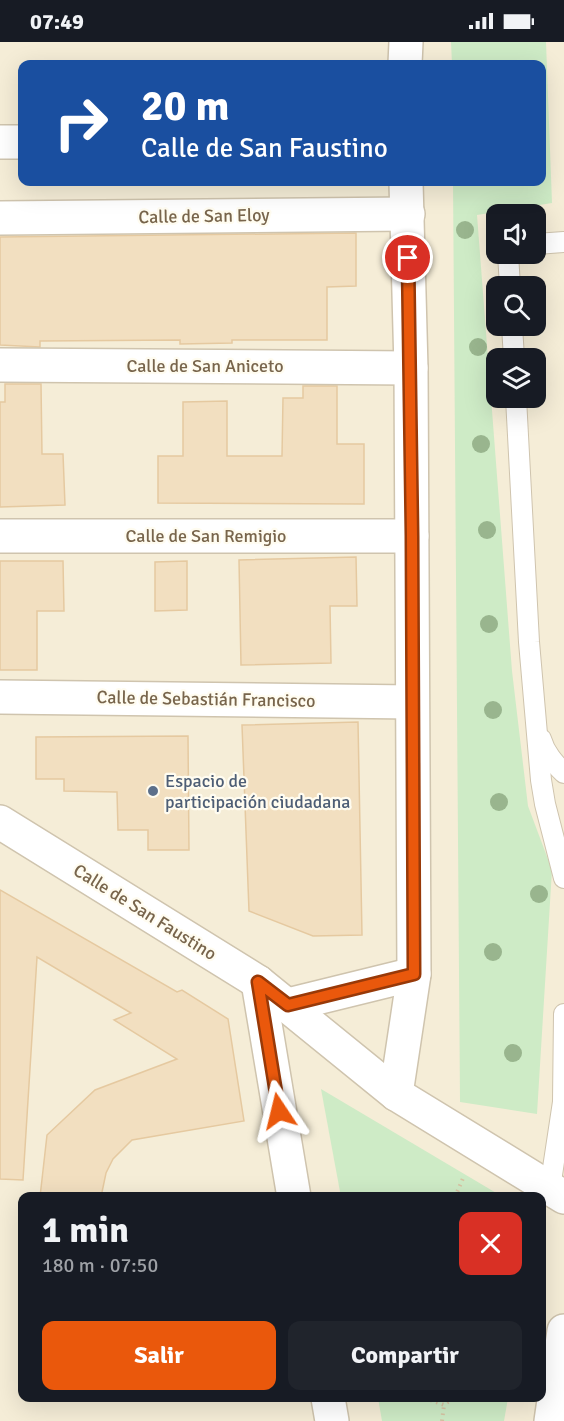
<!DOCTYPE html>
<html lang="es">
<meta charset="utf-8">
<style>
:root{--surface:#171b24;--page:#20242c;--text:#f1f3f6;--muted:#9ea1a6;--accent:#ea580c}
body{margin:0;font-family:Signika,sans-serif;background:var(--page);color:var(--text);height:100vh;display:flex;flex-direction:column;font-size:22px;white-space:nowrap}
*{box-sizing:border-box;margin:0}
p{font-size:20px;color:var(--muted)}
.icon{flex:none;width:33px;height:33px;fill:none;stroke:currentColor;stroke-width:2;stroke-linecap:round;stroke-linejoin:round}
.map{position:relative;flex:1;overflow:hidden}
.details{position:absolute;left:18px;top:1150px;width:528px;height:210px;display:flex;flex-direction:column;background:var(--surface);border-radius:12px;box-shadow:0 6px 24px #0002}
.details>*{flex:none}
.top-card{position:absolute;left:18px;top:18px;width:528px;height:126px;border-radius:12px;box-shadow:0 6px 24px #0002;background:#1a4fa0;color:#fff;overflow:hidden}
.buttons{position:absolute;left:486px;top:162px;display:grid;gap:12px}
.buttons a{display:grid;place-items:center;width:60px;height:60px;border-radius:12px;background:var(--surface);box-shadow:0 6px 24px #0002;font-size:30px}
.pin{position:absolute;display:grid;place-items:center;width:51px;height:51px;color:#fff;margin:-26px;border:3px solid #fff;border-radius:50%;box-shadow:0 2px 6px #0007}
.me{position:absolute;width:66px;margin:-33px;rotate:350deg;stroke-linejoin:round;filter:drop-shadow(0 0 4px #0008)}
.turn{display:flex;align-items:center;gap:21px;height:126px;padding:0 24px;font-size:27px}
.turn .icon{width:78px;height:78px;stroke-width:2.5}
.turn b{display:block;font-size:42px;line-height:51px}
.round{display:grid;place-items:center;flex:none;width:63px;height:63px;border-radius:12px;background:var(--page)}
.head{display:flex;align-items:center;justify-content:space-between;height:102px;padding:0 24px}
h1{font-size:36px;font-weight:700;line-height:45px}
.action{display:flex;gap:12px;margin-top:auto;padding:12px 24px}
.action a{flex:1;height:69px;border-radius:12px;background:var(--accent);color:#fff;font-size:24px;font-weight:700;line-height:69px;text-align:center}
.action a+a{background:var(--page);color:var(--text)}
.status{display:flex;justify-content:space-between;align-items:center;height:42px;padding:0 30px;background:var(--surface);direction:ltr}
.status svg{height:16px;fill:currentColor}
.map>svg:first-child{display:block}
.residential{fill:#f5edd7;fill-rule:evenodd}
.green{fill:#ceebc6}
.building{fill:#f2dfc0;stroke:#e5c9a0;stroke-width:1.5}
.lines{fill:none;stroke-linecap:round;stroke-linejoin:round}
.service-casing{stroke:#cfc4ae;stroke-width:22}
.minor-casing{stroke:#cfc4ae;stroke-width:36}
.path{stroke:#d8c3a3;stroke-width:4;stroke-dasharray:1.5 4.5;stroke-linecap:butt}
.service{stroke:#fff;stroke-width:20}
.minor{stroke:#fff;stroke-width:33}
.tree{fill:#99b58e}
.route-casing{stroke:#983908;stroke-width:15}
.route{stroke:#ea580c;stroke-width:10}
.service-dot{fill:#5c6f8a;stroke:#fffcf0;stroke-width:2}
.labels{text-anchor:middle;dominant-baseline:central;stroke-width:4.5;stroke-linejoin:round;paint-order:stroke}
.street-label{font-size:18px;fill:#78654c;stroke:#fffcf0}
.service-label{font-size:18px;fill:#4e5e75;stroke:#fffcf0;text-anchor:start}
</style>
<div class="status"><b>07:49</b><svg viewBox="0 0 49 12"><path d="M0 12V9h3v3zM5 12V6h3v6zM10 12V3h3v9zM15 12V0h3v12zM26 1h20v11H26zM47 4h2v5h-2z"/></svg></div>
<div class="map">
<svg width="564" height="1379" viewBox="0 0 564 1379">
<rect width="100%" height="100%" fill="#fdf9e9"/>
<path class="residential" d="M0 0H564V1379H0ZM22 22H542V140H22ZM496 172H536V212H496ZM496 244H536V284H496ZM496 316H536V356H496ZM22 1155H542V1356H22Z"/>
<g class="green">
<polygon points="451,0 546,0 552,161 477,173 512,629 528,764 552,828 537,1072 460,1060 453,140 542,140 542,22 452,22"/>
<polygon points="321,1047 503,1155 341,1155"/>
<polygon points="378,1356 508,1356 504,1379 382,1379"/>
</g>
<g class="building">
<polygon points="356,191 356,244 327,245 327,298 232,298 232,301 180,302 180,298 40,299 40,305 0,303 0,195"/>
<polygon points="5,342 41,342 42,412 63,412 65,463 0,465 0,360 5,360"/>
<polygon points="303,344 337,344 337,402 364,402 364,462 158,461 158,414 183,414 183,360 227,359 227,414 282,414 283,356 303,356"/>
<polygon points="356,515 357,564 330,564 331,621 241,623 239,518"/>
<polygon points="0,519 63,519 64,569 37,569 37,628 0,628"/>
<polygon points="187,519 187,568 155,569 155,520"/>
<polygon points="358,680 362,893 313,894 249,869 242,683"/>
<polygon points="188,694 189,808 148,808 148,788 118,788 117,750 64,749 64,737 36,737 36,695"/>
<polygon points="0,848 177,950 182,948 228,977 244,1079 132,1098 113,1117 106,1131 101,1155 40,1155 47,1093 95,1048 177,1017 114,978 131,971 37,915 23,1138 0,1137"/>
</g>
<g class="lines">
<defs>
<g id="service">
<polyline points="536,202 564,200"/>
<polyline points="508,212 510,244"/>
<polyline points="512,284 514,316"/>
<polyline points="516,356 529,600 541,738 545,762 564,836"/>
<path d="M541 697C545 711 554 721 564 731"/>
<polyline points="550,1146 563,1060 564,972"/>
</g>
<g id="minor">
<polyline points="405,22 406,0"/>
<polyline points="0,100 22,100"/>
<polyline points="0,176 408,172"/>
<polyline points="0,323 411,326"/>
<polyline points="0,494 412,494"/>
<polyline points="0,655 412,660"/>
<polyline points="0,780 258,940 396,1052 564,1155"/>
<polyline points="258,940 294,1155"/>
<polyline points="288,963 414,932"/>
<polyline points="396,1052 414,932 411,326 406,140"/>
<polyline points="328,1356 332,1379"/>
<polyline points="551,1379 564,1289"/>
</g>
</defs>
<use href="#service" class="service-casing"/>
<use href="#minor" class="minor-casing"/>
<g class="path">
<polyline points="455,1155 464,1134"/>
<polyline points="425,1356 444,1363 453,1356"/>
<polyline points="442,1379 444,1363"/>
</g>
<use href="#service" class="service"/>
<use href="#minor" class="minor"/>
</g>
<g class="tree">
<circle cx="465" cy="188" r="9"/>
<circle cx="478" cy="305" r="9"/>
<circle cx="481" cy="402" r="9"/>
<circle cx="487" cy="488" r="9"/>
<circle cx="489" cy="582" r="9"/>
<circle cx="493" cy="668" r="9"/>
<circle cx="499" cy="760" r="9"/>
<circle cx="539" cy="852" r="9"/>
<circle cx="493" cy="910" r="9"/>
<circle cx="513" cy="1011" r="9"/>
</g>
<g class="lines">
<defs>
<polyline id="route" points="279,1069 258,940 288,963 414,932 412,494 408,216"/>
</defs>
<use href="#route" class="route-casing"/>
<use href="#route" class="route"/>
</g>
<circle class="service-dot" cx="153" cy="749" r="6"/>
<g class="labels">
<g class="street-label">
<text transform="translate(204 174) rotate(-1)">Calle de San Eloy</text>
<text x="205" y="324">Calle de San Aniceto</text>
<text x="206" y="494">Calle de San Remigio</text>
<text transform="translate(206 657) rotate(1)">Calle de Sebastián Francisco</text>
<text transform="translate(145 870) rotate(32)">Calle de San Faustino</text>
</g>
<g class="service-label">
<text x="165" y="739">Espacio de<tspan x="165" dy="21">participación ciudadana</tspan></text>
</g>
</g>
</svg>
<div class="buttons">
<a><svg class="icon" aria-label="sound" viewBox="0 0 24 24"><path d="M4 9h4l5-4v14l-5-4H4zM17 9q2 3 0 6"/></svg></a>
<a><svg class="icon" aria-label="search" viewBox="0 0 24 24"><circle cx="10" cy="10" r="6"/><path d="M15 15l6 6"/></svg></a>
<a><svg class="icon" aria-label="layers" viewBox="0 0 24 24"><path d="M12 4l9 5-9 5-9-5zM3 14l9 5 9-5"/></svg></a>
</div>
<div class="pin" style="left:408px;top:216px;background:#d93025"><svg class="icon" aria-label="arrive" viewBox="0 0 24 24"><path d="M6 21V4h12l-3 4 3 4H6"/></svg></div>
<svg class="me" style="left:279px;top:1069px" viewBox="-20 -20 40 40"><path d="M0-17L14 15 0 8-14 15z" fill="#ea580c" stroke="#fff" stroke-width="4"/></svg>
<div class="top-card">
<div class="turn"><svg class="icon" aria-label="right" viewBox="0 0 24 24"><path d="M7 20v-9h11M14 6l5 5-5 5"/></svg><div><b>20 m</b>Calle de San Faustino</div></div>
</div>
<section class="details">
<div class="head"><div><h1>1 min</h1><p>180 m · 07:50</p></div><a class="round" style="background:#d93025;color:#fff"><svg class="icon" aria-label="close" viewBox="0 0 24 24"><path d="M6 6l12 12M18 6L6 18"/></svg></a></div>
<div class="action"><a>Salir</a><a>Compartir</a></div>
</section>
</div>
